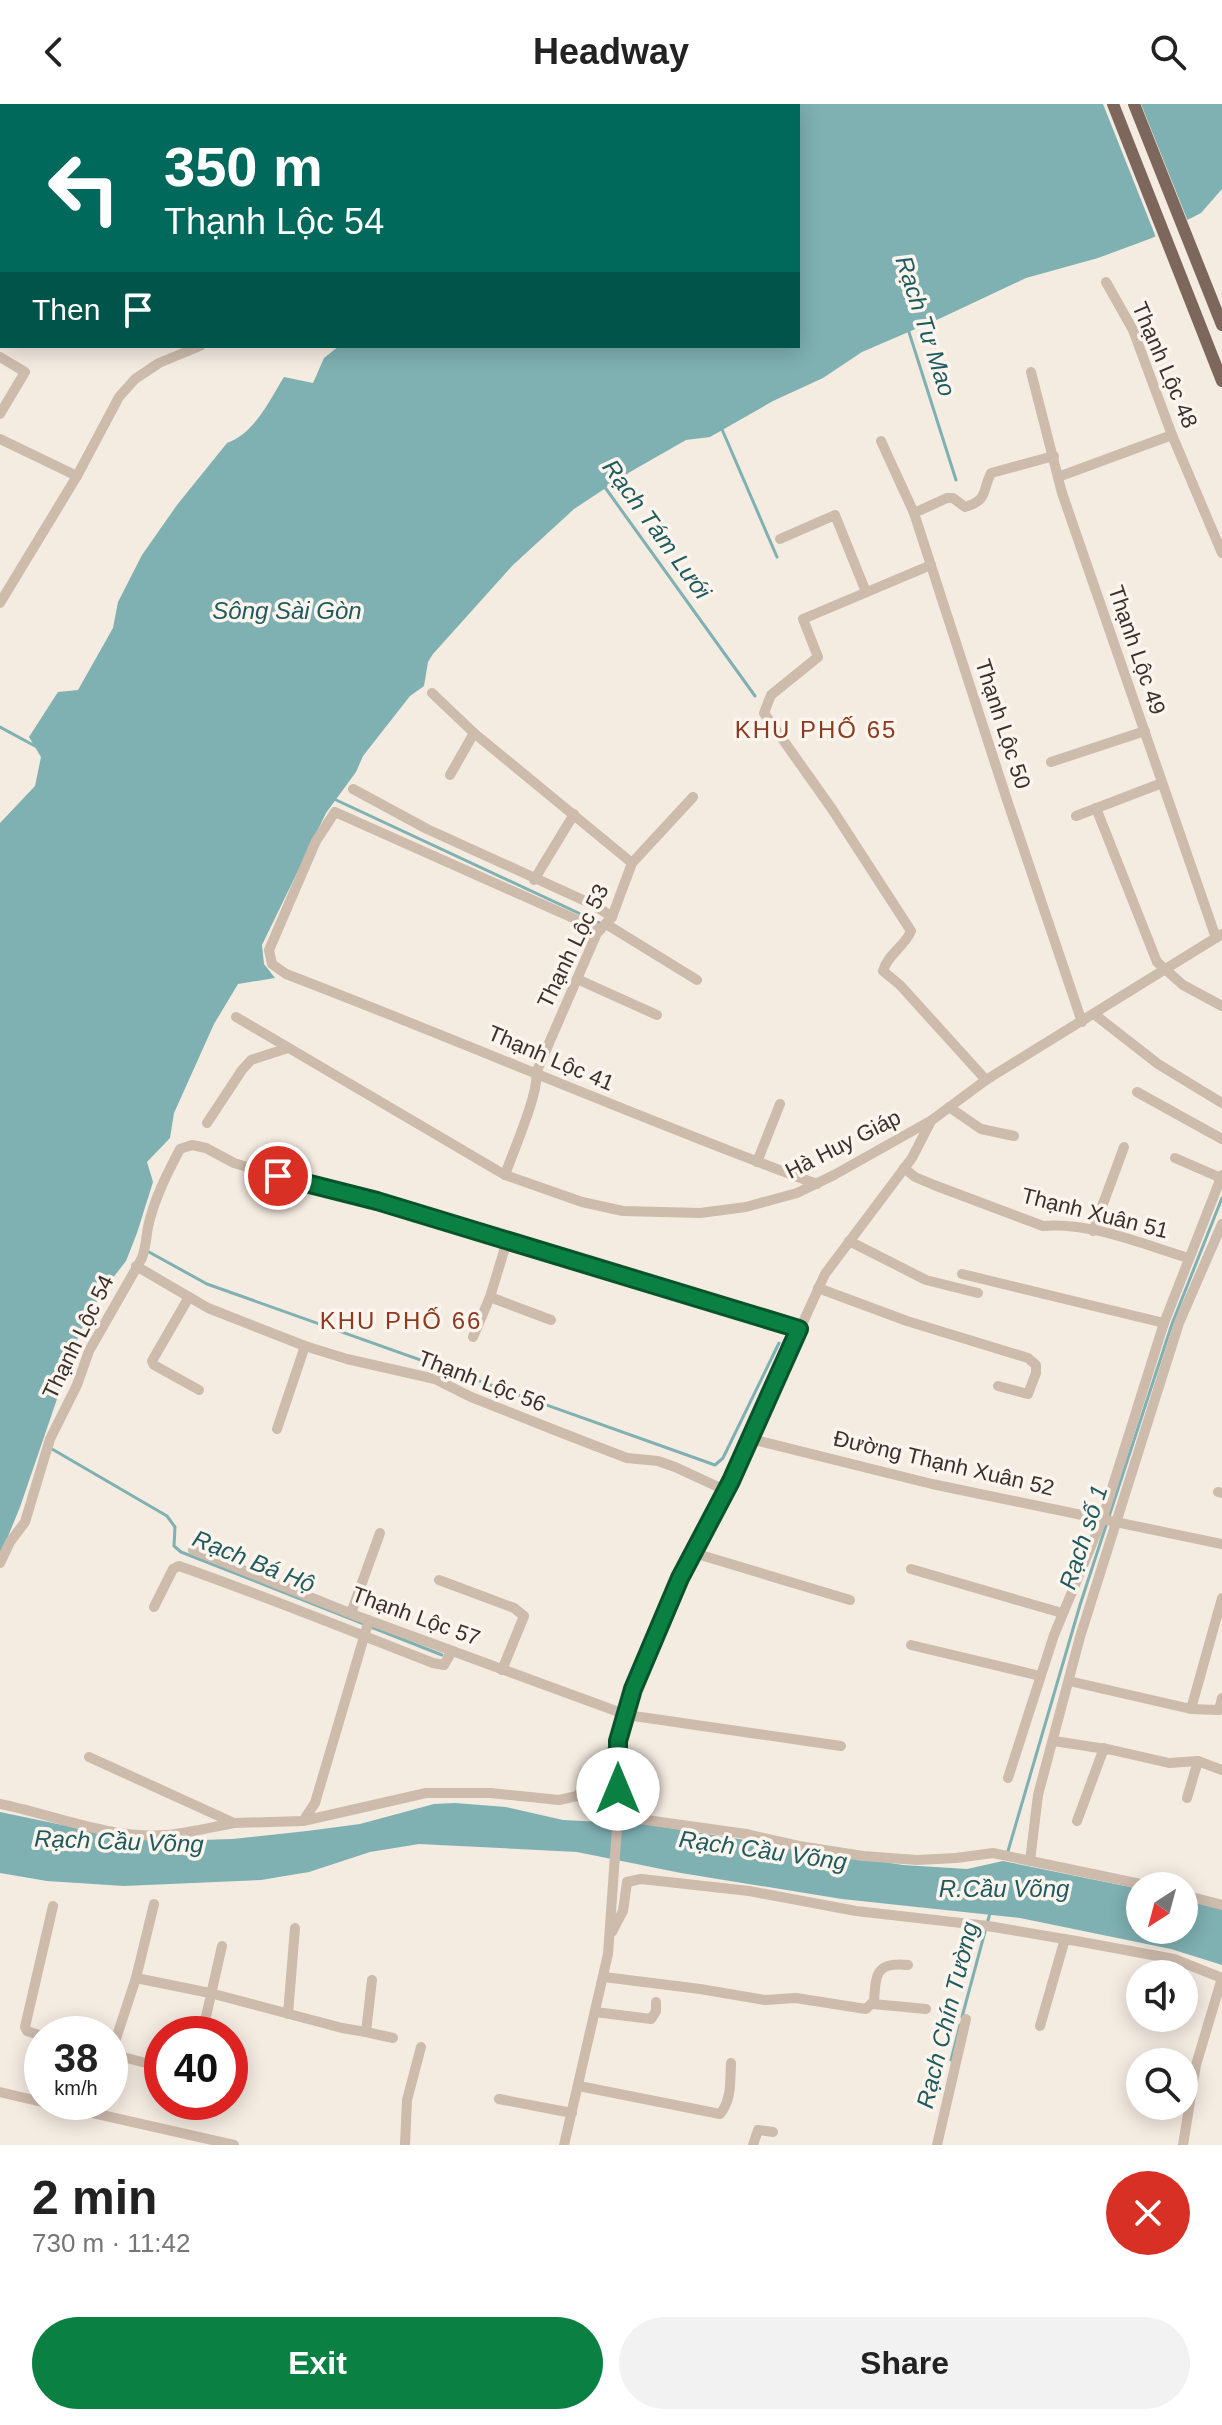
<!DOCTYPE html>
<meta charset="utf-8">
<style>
:root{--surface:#fff;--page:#f2f2f2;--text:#222;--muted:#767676;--accent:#0b8043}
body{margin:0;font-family:Arial,sans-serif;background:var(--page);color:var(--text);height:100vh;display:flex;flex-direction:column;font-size:30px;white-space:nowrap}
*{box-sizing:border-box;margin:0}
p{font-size:26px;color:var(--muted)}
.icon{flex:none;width:44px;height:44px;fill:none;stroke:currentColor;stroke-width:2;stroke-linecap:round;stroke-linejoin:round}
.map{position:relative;height:2041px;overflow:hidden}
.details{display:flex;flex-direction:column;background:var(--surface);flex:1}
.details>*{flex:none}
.hud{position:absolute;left:0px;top:0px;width:800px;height:244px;box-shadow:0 4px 20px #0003;background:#00695c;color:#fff;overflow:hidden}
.needle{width:52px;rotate:216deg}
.tools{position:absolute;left:1126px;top:1768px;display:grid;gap:16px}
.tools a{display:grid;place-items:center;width:72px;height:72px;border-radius:50%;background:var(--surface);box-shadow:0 4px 20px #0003;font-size:40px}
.speed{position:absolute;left:24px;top:1912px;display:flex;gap:16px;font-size:40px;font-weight:700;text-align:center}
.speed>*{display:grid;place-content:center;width:104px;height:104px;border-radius:50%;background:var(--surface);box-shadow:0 4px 20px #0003;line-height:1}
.speed small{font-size:20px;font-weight:400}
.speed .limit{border:12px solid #d22;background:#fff;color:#111}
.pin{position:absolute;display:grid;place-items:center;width:68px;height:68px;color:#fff;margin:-34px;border:4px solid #fff;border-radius:50%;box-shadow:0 2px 8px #0007}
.me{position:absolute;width:88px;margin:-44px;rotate:0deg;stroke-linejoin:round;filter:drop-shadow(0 0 6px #0008)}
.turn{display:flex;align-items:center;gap:28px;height:168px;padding:0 32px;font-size:36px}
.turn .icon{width:104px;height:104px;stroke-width:2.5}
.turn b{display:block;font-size:56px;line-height:68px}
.then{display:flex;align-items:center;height:76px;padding:0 32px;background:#0003;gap:16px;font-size:30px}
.round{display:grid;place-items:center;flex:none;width:84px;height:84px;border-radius:42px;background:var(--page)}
.summary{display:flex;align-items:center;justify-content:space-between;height:136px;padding:0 32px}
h1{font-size:48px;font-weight:700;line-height:60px}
.action{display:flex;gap:16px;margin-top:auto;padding:16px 32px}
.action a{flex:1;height:92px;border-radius:48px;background:var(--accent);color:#fff;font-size:32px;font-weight:700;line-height:92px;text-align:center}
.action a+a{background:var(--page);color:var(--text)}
header{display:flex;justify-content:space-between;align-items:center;height:104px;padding:0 32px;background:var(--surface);font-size:36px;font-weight:700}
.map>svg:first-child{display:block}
.water{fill:#7fb0b2}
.pier{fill:#f4ebe1}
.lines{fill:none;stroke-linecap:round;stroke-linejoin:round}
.stream{stroke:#7fb0b2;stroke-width:3}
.minor{stroke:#cdbbac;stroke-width:10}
.major{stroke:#7d675c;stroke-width:12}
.route-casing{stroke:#07532c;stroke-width:20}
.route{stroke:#0b8043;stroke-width:14}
.labels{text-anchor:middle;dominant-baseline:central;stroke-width:7;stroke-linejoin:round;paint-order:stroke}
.street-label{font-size:22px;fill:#3b302b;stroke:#fbf5ee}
.water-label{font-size:24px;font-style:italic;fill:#1f5a5e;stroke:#fbf5ee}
.neighbourhood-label{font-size:24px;letter-spacing:2px;fill:#8c3b22;stroke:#fbf5ee}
</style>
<header><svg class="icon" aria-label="back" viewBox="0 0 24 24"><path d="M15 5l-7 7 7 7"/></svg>Headway<svg class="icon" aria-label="search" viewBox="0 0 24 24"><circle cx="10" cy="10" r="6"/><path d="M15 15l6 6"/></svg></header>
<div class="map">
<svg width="1222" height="2041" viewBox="0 0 1222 2041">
<rect width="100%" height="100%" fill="#f4ebe1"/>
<g class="water">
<path d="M711 0H1222V85L1201 109 1152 134 1098 154 1026 174 941 214 862 248 823 274 773 297 710 333 686 336 630 368 574 405 513 461 433 550 428 558 424 582 410 592 363 652 356 668 326 709 262 841 264 860 275 874 238 880 214 920 174 1009 170 1034 147 1058 153 1078 137 1129 126 1157 102 1188 80 1228 20 1403 0 1452V719L35 682 41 653 29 633 58 588 78 586 113 524 118 498 142 451 177 401 227 339C254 330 269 297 284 273L313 279 324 254 339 242H798V2H706Z"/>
<polygon points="455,1699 506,1703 563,1716 644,1720 903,1761 967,1765 1003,1757 1140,1785 1140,1826 1184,1826 1184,1796 1222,1805 1222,1861 1171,1845 1020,1814 842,1795 681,1769 577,1748 419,1740 370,1748 309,1768 261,1776 124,1782 47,1777 0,1769 0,1708 101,1729 169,1737 233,1735 307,1727 360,1720 434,1700"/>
</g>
<polygon class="pier" points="1103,0 1141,0 1189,120 1157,136"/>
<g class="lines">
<g class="stream">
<polyline points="908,225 956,376"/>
<polyline points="721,323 777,453"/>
<polyline points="604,382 755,592"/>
<polyline points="0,623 35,642"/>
<polyline points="334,695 602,820"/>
<polyline points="149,1148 207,1180 715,1361 723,1354 779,1239"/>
<polyline points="52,1345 167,1412 175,1423 174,1442 181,1448 364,1520"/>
<polyline points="371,1523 442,1551"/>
<polyline points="1008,1747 1080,1501 1172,1220 1222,1094"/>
<polyline points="962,1913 990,1809"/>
<polyline points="951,1956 960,1921"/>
</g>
<g class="minor">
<polyline points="441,0 442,2"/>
<polyline points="527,2 530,0"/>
<polyline points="1106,178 1133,226 1172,331 1222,449"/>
<polyline points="0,192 2,193"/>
<polyline points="0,253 25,268 0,310"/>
<polyline points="1031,268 1062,389 1216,834"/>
<polyline points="0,335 77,372"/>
<polyline points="881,337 914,409 1006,693 1082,918"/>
<polyline points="1058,373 1172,331"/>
<path d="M914 409 947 394H953L965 403C989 396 982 386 991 369L1054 352"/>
<polyline points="780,435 835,411 866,488"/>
<path d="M931 461 803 515 818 553 771 591 764 609 832 705 911 827C905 842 887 851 883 867L900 881 986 976"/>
<polyline points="0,499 77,372 119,293 135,275 159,259 200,242"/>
<polyline points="432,589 474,629 450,671"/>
<polyline points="474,629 632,759"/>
<polyline points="1051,658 1145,627"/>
<polyline points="353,685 427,725 594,801 612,813"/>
<polyline points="1096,704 1157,858 1183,881 1222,902"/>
<polyline points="1076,712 1162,679"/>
<polyline points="534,776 574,710"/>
<polyline points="606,820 697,876"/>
<path d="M600 826 335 708 316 737 269 846 272 860 286 870C464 938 638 1014 817 1080"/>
<polyline points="577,875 657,911"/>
<polyline points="1094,910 1158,960 1222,999"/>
<polyline points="236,913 505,1071 582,1098 623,1107 700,1109 746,1103 797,1089 834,1071 932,1016 986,976 1222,830"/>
<polyline points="1137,988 1222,1035"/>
<polyline points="949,1003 981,1025 1014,1032"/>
<polyline points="207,1019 242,966 251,956 288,944"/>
<polyline points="1175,1054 1221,1074"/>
<polyline points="757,1058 780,1000"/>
<path d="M904 1064 915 1073 934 1081 1043 1122C1091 1118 1142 1140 1188 1154"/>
<path d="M505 1071C512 1050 540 987 536 969L597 829 612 813 632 759 693 693"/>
<polyline points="1093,1127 1124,1043"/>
<polyline points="849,1137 926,1176 978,1189"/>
<polyline points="136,1162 208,1204 305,1242 347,1255 435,1275 471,1293 562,1329 627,1354 658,1357 675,1363 727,1387"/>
<polyline points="962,1170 1164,1219"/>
<polyline points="818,1184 907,1217 1028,1254 1036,1261 1036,1269 1028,1290 998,1282"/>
<polyline points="189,1193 152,1257 154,1261 199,1286"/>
<polyline points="490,1193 551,1216"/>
<polyline points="473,1233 490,1193 507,1137"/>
<polyline points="277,1325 305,1242"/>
<polyline points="751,1335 932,1380 1222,1440"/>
<polyline points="1218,1388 1222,1389"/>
<polyline points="193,1446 357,1512 627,1611 841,1642"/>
<polyline points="694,1449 850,1496"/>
<path d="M0 1459 10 1438 25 1418 50 1335 77 1281 89 1247 142 1154C146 1143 146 1134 148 1123 154 1095 167 1070 180 1045L192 1041 206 1044 234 1059 300 1079 377 1097 799 1225"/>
<polyline points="911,1465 1062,1509"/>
<polyline points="439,1476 514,1504 524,1512 502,1566"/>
<polyline points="1222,1494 1191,1605 1219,1606 1222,1594"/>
<path d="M154 1503 173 1465 179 1462C265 1492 348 1526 433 1559L444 1561 452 1547"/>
<polyline points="351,1509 380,1429"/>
<polyline points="911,1541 1040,1572"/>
<polyline points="1069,1577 1191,1605"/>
<polyline points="1054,1637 1112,1646 1169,1659 1198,1657 1222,1666"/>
<polyline points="89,1653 234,1719 303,1717 426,1689 490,1689 559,1696 577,1692 617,1639"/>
<polyline points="1008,1674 1054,1531 1102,1416 1164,1219 1222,1071"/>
<polyline points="1187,1694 1198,1657"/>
<polyline points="621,1695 624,1703 639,1715 746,1730 799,1742 863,1752 917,1756 956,1754 993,1749 1150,1782"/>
<path d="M0 1700C54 1711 109 1735 166 1731 189 1729 212 1723 234 1719"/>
<polyline points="303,1717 315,1699 369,1516"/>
<polyline points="1077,1717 1104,1644"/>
<polyline points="1030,1757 1038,1691 1080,1533 1179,1219 1222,1120"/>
<polyline points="1184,1791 1222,1801"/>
<polyline points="154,1800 136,1874 111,1950 162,1963"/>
<polyline points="612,1828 623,1807 627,1778 641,1775 749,1787 856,1807 988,1822 1082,1838 1174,1855 1222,1874"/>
<path d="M604 1873 700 1885 765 1896 796 1894 866 1905 874 1897C876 1869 876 1858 908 1861"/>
<polyline points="136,1874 210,1889 342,1924 366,1928 372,1876"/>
<polyline points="873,1900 926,1905"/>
<polyline points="595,1908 651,1915 656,1907 656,1898"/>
<polyline points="288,1910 295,1824"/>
<polyline points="1040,1922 1065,1835"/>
<polyline points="366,1928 393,1934"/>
<polyline points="202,1930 222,1842"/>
<polyline points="42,1932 27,1927 25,1923 53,1802"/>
<path d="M579 1982 720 2010C732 1996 730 1976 731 1959"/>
<polyline points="0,1988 42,1998"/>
<polyline points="499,1995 572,2009"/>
<polyline points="44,1998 234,2041"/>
<polyline points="405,2041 407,1996 421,1943"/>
<polyline points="564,2041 608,1850 618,1709 618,1637 633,1585 680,1474 731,1377 825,1170 912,1054 931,1017"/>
<polyline points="753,2041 758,2026 773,2028"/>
<polyline points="937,2041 966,1915"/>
<polyline points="1183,2041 1196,1961 1222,1874"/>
</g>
<g class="major">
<polyline points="1113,0 1222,277"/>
<polyline points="1134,0 1222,221"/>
</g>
</g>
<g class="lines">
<defs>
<polyline id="route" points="278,1072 377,1097 799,1225 731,1377 680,1474 633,1585 618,1637 618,1685"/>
</defs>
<use href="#route" class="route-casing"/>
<use href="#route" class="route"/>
</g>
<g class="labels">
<g class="street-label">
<text transform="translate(1165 261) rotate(67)">Thạnh Lộc 48</text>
<text transform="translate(1137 546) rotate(71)">Thạnh Lộc 49</text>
<text transform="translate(1003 620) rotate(72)">Thạnh Lộc 50</text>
<text transform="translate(573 842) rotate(-64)">Thạnh Lộc 53</text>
<text transform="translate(551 954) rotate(23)">Thạnh Lộc 41</text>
<text transform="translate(843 1040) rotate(-27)">Hà Huy Giáp</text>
<text transform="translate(1095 1109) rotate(14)">Thạnh Xuân 51</text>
<text transform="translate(78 1233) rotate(-64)">Thạnh Lộc 54</text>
<text transform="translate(482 1277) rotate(21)">Thạnh Lộc 56</text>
<text transform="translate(944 1359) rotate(13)">Đường Thạnh Xuân 52</text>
<text transform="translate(416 1512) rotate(20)">Thạnh Lộc 57</text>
</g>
<g class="water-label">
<text transform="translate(926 222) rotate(72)">Rạch Tư Mao</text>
<text transform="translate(657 425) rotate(54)">Rạch Tám Lưới</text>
<text x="287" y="506">Sông Sài Gòn</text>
<text transform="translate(1083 1433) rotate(-72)">Rạch số 1</text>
<text transform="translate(254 1457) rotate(22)">Rạch Bá Hộ</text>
<text transform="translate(119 1737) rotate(2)">Rạch Cầu Võng</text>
<text transform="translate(763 1746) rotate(8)">Rạch Cầu Võng</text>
<text x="1004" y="1784">R.Cầu Võng</text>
<text transform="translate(947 1911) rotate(-76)">Rạch Chín Tường</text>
</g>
<g class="neighbourhood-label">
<text x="816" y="625">KHU PHỐ 65</text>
<text x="401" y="1216">KHU PHỐ 66</text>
</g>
</g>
</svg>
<div class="tools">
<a><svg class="needle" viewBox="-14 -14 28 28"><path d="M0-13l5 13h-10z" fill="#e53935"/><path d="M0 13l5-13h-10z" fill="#767676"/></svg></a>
<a><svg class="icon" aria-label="sound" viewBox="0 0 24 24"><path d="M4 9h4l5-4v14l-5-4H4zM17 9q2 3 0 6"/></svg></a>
<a><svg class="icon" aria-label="search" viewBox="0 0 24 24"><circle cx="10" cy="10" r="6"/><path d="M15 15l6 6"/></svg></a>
</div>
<div class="speed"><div>38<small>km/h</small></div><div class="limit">40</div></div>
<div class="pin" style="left:278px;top:1072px;background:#d93025"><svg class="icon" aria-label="arrive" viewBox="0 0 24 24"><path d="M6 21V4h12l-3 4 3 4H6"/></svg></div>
<svg class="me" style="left:618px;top:1685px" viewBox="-20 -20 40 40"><circle r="19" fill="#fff"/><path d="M0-13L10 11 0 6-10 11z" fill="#0b8043"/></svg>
<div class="hud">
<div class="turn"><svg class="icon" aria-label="left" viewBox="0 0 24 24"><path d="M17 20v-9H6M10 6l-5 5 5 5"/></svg><div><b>350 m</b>Thạnh Lộc 54</div></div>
<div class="then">Then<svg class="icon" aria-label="arrive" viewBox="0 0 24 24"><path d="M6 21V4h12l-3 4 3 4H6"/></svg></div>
</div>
</div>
<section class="details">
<div class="summary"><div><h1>2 min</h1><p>730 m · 11:42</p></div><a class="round" style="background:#d93025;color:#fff"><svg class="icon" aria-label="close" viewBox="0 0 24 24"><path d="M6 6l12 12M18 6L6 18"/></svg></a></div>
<div class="action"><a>Exit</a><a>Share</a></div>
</section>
